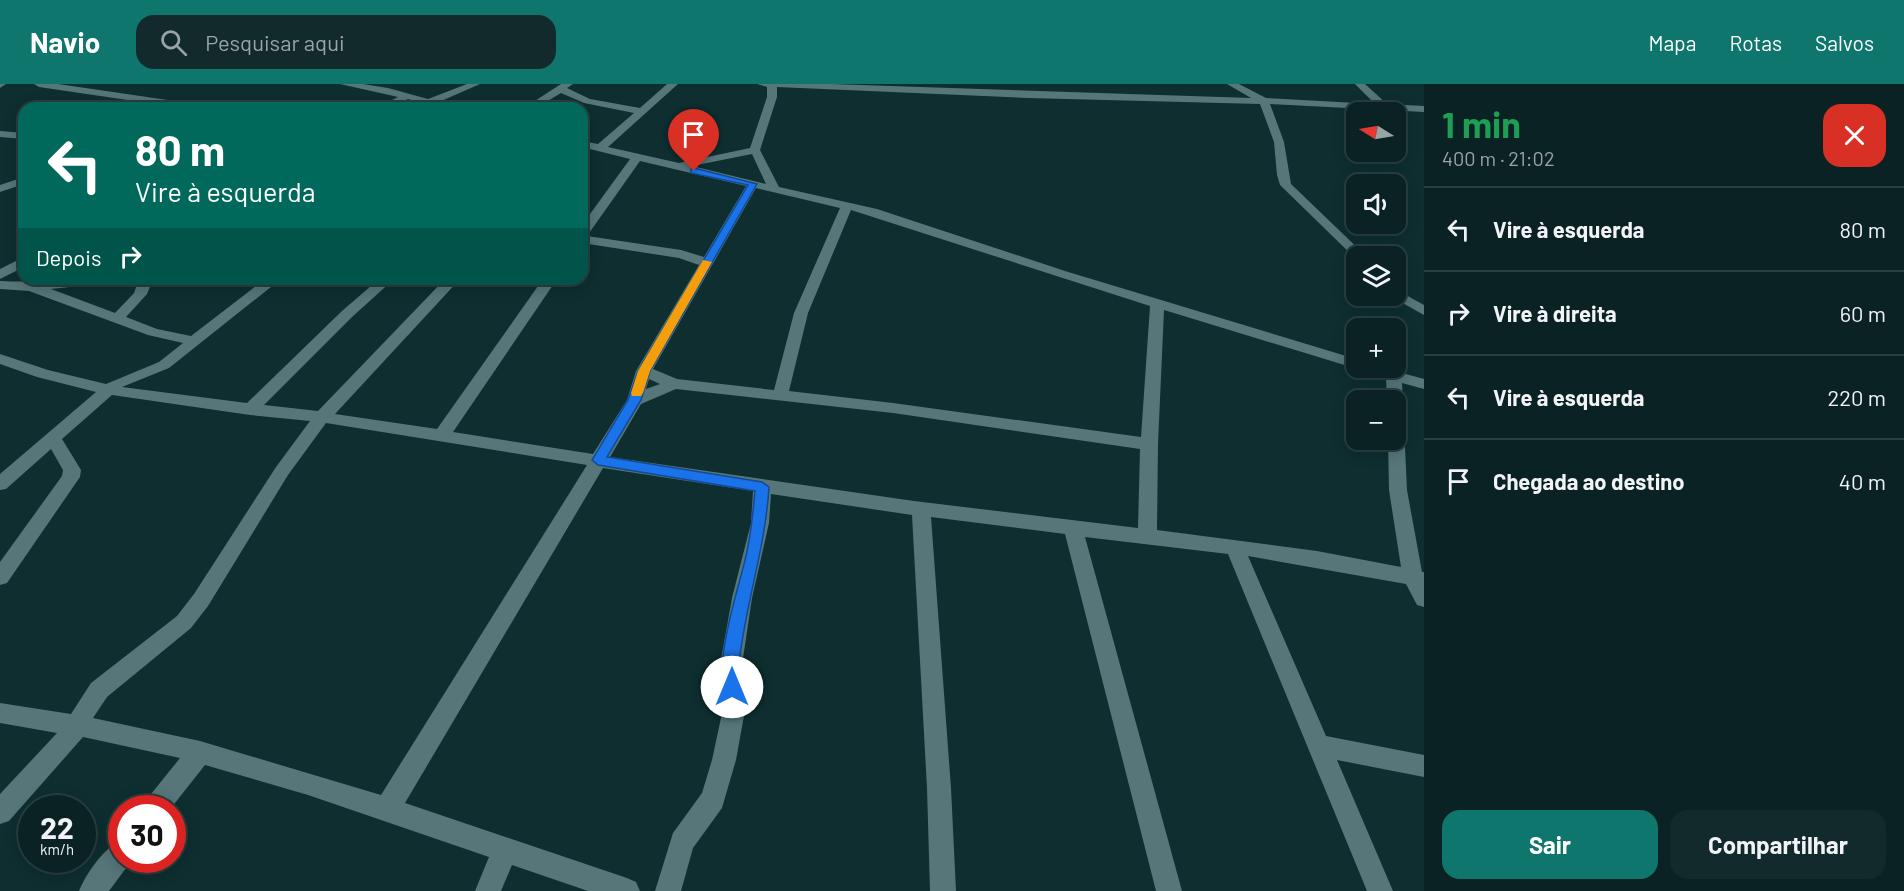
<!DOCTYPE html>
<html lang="pt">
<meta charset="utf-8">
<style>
:root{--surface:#0a2224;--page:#132a2c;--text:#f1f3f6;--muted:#99a4a6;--line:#2a3f41;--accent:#0f766e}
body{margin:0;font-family:Barlow,sans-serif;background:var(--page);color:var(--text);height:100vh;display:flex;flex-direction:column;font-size:22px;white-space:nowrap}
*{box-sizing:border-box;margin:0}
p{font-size:20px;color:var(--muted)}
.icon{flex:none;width:33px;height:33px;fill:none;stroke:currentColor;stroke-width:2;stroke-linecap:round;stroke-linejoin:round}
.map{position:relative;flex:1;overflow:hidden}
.drawer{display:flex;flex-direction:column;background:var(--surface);width:480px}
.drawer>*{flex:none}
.guide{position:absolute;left:18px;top:18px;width:570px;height:183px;border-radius:18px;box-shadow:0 3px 15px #0003,0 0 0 2px var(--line);background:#00695c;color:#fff;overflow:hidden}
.needle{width:39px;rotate:281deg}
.controls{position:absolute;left:1346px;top:18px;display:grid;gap:12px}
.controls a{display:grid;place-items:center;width:60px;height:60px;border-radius:12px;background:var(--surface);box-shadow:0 3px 15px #0003,0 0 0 2px var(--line);font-size:30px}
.speed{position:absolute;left:18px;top:711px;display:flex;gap:12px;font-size:30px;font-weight:700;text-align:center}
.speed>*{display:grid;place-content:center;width:78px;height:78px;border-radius:50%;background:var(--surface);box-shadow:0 3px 15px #0003,0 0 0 2px var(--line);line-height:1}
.speed small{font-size:15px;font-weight:400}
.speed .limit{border:9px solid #d22;background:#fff;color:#111}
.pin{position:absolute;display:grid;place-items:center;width:51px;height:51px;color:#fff;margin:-62px -26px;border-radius:50% 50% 50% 0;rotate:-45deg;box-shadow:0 0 6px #0007}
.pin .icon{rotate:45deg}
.me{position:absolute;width:66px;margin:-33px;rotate:0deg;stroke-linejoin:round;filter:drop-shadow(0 0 4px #0008)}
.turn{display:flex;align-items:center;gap:21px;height:126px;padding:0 18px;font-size:27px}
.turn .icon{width:78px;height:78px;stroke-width:2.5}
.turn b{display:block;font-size:42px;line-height:51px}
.then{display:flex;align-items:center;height:57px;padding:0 18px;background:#0003;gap:12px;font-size:22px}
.round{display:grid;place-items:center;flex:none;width:63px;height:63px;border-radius:18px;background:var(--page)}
.head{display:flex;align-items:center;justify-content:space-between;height:102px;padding:0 18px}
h1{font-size:36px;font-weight:700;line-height:45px;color:#1e9e55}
.button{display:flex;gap:12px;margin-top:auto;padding:12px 18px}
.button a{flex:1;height:69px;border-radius:18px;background:var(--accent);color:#fff;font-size:24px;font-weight:700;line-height:69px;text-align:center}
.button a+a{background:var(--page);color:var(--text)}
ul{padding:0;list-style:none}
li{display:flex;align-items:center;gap:18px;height:84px;padding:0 18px;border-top:2px solid var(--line)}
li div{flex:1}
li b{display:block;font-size:22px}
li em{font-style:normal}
header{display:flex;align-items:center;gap:36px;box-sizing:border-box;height:84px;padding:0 30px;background:var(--accent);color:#fff}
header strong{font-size:28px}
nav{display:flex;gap:33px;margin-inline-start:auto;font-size:21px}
.search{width:420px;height:54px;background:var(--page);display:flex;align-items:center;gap:15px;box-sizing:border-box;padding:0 21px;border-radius:18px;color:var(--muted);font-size:22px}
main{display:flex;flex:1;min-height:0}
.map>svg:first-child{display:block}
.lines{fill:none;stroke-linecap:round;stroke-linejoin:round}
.street{fill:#567679;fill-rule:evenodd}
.route{fill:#1a73e8;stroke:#114b97;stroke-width:1.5}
.slow{fill:#f59e0b}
</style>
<header>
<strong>Navio</strong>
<div class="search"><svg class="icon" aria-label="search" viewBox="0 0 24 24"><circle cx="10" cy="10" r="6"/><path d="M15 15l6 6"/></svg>Pesquisar aqui</div>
<nav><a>Mapa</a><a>Rotas</a><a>Salvos</a></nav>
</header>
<main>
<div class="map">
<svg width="1424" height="807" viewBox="0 0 1424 807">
<rect width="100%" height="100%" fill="#0e2e30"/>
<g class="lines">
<g class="street">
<polygon points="0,0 6,0 0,4"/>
<polygon points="34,0 58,0 202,21 207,24 182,24 39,3"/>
<polygon points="340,0 363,0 388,4 428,15 467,0 480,0 439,18 454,24 438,24 408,15 390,24 377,24 398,13"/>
<path d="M561 0H573L567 4 590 15 640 24 667 0H678L608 63 679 79 750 64 767 13V3L757 0H831L1251 14 1227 0H1239L1266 14 1375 20 1355 0H1365L1387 20 1424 22V28L1270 20 1284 58 1291 100 1366 172H1356V175L1280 101 1277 91 1274 58 1260 20 1028 14 777 3V13L760 66 779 103 877 125 1065 187 1356 275V284H1361L1351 283 1164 226 1158 360 1157 446 1317 467 1401 483 1389 406 1388 356H1395V316H1387L1386 294 1364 287 1361 284H1384L1424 295V305L1402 299 1407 406 1422 488H1424V523L1417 521 1406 500 1248 472 1326 652 1424 671V693L1337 676 1393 807H1367L1228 470 1085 453 1182 807H1156L1065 450 931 433 951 704 956 807H930L927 704 912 431 771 410 769 439 752 514 742 581 741 593 747 615 736 676 722 724 693 764 681 807H655L673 749 702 709 712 676 725 615 719 593 720 581 732 514 751 439 753 407 603 384 405 719 627 794 636 798 640 807H588L512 781 501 807H475L489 773 308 711 205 681 171 724H144L147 715 180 674 83 653 9 737 0 740V710L57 649 0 639V619L71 630 91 599 177 532 194 510 276 383 310 337 250 331 112 311 62 355 81 386 80 393 7 499 0 501V478L62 392 63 386 51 365 6 405 0 406V390L96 308 37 293 0 280V270L48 286 106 300 159 278 183 259 148 251 29 207 0 205V197C38 199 75 195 113 195L106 199 51 205 115 229 134 209 139 195H153L147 210 126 233 157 245 191 252 265 195H281L169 284 122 303 247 319 342 227 379 195H394L352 233 264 321 318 327 445 195H460L335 330 437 345 543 195H557L453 348 593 370 627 316 636 287 699 181 679 174 582 159V141L630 75 582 63V57L598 60 634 29 584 19 561 9 536 24H524ZM752 70 766 100 692 82ZM640 77 746 102 704 173 681 166 587 152ZM756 104 840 124 794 229 774 306 677 295 653 285ZM851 126 1150 222 1141 353 893 319 789 307 808 229ZM649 295 660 300 646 305ZM676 305 893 329 1140 365 1138 444 914 417 610 373 641 320ZM326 339 587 381 381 711 200 657 93 634 107 613 191 544 208 522 288 391Z"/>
<polygon points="0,47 24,49 24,55 0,53"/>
<polygon points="24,93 24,100 0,108 0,101"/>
<polygon points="24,173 24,183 0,195 0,185"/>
<polygon points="1395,205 1424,221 1424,231 1390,212 1395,212"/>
<path d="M122 756V776H132L109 807H79C86 790 104 763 122 756Z"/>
</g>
</g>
<path class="route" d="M694 84 757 100 650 287 641 316 607 373 762 398 769 403C766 456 750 506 742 558 741 565 739 573 739 581 738 590 742 599 738 608L732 610 726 608C713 580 738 506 745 476 751 453 753 430 755 407L598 381 592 376 628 316 638 287 748 101 691 89V85Z"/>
<polygon class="slow" points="703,176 712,178 650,287 643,309 641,312 632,312 631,309 638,287"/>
</svg>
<div class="controls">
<a><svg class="needle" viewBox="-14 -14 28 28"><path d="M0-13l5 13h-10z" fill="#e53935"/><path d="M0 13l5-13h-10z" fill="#99a4a6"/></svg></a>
<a><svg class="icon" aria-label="sound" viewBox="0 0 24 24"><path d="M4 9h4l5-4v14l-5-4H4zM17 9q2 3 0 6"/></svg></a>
<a><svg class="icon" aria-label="layers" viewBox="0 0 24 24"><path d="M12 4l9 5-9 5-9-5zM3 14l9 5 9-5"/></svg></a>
<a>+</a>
<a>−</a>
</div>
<div class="speed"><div>22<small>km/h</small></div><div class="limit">30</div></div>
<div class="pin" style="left:694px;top:87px;background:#d93025"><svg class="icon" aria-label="arrive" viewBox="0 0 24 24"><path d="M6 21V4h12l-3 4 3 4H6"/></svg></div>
<svg class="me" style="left:732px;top:603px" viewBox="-20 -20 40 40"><circle r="19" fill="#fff"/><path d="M0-13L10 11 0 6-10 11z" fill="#1a73e8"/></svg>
<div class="guide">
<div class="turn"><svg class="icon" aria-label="left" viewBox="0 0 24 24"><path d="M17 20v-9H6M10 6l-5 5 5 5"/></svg><div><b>80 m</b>Vire à esquerda</div></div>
<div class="then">Depois<svg class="icon" aria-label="right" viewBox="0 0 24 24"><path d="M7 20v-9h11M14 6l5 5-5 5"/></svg></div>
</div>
</div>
<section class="drawer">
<div class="head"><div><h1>1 min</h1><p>400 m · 21:02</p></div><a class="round" style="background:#d93025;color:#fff"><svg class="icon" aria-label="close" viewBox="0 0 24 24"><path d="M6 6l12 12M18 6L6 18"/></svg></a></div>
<ul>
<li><svg class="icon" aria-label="left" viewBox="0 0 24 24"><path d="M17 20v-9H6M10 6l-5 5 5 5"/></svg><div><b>Vire à esquerda</b></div><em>80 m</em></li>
<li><svg class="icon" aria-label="right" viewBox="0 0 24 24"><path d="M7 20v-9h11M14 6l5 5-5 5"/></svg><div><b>Vire à direita</b></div><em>60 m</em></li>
<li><svg class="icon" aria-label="left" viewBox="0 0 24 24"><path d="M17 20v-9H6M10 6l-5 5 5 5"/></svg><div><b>Vire à esquerda</b></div><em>220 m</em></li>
<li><svg class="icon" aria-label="arrive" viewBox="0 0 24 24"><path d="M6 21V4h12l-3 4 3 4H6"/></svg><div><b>Chegada ao destino</b></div><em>40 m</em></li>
</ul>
<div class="button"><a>Sair</a><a>Compartilhar</a></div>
</section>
</main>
